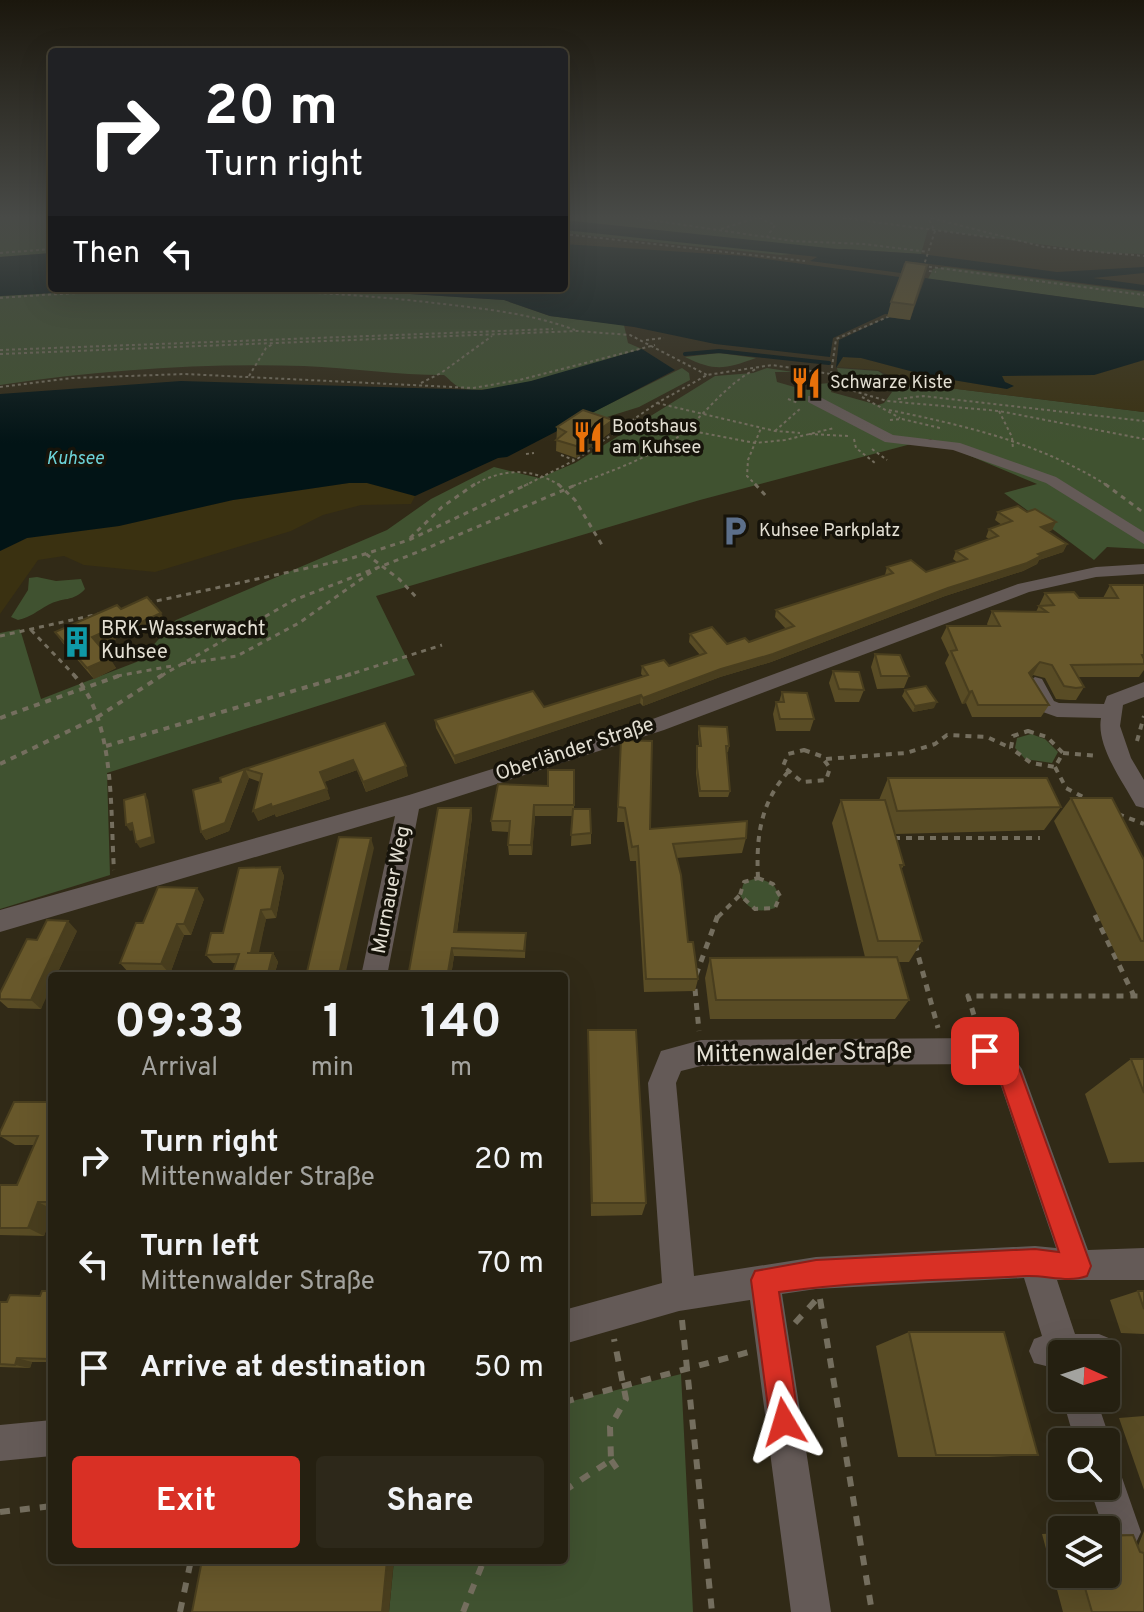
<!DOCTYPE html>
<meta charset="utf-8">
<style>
:root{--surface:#252011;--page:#2d281a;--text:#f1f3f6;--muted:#a3a39f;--line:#423e31;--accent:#d93025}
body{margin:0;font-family:Overpass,sans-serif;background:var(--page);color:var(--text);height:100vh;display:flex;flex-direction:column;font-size:30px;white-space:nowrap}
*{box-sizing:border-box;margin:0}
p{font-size:26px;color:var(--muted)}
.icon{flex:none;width:44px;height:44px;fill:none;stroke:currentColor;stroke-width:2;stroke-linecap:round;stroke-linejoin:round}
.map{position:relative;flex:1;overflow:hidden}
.sheet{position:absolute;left:48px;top:972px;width:520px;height:592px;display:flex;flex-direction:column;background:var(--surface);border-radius:8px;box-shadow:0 8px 32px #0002,0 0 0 2px var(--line)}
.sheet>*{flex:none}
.top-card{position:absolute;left:48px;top:48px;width:520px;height:244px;border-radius:8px;box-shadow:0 8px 32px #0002,0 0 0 2px var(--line);background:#202124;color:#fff;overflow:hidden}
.needle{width:52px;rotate:93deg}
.controls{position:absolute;left:1048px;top:1340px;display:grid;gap:16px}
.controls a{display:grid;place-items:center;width:72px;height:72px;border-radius:8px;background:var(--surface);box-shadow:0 8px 32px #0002,0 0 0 2px var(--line);font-size:40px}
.pin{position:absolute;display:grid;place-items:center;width:68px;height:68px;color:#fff;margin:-34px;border-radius:16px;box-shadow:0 4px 12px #0006}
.me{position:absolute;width:88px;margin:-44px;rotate:353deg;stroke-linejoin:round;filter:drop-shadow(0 0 6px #0008)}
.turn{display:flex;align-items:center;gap:28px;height:168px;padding:0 24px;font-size:36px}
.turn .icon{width:104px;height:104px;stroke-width:2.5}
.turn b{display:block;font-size:56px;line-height:68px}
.then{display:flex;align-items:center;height:76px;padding:0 24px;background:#0003;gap:16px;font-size:30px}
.eta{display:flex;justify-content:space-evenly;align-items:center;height:136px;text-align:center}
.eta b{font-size:48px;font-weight:700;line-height:56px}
.action{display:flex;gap:16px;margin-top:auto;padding:16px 24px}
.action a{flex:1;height:92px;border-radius:8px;background:var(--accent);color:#fff;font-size:32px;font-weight:700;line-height:92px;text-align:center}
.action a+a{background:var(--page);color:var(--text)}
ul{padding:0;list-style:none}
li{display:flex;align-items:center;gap:24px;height:104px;padding:0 24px}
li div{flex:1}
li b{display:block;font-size:30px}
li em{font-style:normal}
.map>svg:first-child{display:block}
.green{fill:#405230}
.sand{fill:#3a3111}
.water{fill:#021416}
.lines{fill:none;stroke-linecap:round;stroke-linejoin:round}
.stream{stroke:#021416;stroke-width:4}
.river{fill:#021416;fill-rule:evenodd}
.path-far4{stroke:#746e5e;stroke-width:2;stroke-dasharray:3 3;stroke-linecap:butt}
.path-far3{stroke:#746e5e;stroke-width:3;stroke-dasharray:5 5;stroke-linecap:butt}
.path-far2{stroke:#746e5e;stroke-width:4;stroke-dasharray:6 6;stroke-linecap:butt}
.path-far1{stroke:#746e5e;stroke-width:5;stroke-dasharray:7 7;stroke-linecap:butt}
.path{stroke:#746e5e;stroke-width:6;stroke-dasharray:10 10;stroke-linecap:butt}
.minor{fill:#645a57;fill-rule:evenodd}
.wall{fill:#594c25}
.shaded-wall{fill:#493e1e}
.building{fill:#68582b;stroke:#493e1e;stroke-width:2}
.route{fill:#d93025;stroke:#8d1f18;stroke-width:2}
.labels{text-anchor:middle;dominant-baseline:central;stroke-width:7;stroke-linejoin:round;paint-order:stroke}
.far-poi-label{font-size:18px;fill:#e3dfd3;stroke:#16130a;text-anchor:start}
.far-water-label{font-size:18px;font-style:italic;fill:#6cd3d9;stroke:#16130a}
.poi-label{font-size:20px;fill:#e3dfd3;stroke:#16130a;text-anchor:start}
.street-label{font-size:20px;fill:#e3dfd3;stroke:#16130a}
.near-street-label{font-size:24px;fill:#e3dfd3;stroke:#16130a}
</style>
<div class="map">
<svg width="1144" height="1612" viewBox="0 0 1144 1612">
<rect width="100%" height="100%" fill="#312a17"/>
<g class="green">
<polygon points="0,218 52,218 52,253 0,257"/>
<polygon points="564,218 1144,218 1144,254 1104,253 928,229 921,254 844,249 781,255 564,233"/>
<polygon points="945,267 1144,292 1144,308 928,279 933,269"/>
<path d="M147 288 348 290 504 300 550 316 624 325 628 343 642 349C606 359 490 401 459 387 454 385 448 378 444 375 397 375 351 368 304 366 203 363 100 370 0 385V296Z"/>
<path d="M719 353 756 358C725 369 716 372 685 357Z"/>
<polygon points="682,368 689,373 690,380 639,407 607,417 622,424 613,430 593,423 587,415"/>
<polygon points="767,368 793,372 775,372 777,382 805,390 818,384 830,383 833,386 831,392 878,405 884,403 892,392 840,380 837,368 878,371 906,388 918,390 957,389 1144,412 1144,549 1107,547 1094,560 1004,493 1037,484 930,439 700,500 376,596 415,675 107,773 110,875 0,909 0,633 20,629 41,699 139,661 176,620 387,530 431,499 494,467 539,478 575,463 715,376 753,373"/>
<path d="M37 577 56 581 81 579 85 589C74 602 62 597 48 605 37 611 31 617 18 620L11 617 28 590 29 578Z"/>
<polygon points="1031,734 1045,739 1058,752 1052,763 1025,759 1015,748 1017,738"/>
<path d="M758 878 773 884 780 896 775 908C759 913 749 911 740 895L744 882Z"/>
<polygon points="681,1374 693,1612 389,1612 394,1560 564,1560 564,1403"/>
</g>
<g class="sand">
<polygon points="843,357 861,358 929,376 1007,389 1001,376 1094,375 1144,360 1144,412 957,389 918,390 878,370 837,367"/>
<polygon points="349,483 367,483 415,496 411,504 361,505 323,515 291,531 155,572 84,565 64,556 38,560 0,614 0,551 27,538 119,526 233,500"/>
</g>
<g class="water">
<polygon points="564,244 744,256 907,278 903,316 885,314 833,338 830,357 715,344 634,327 550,316 504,300 348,290 228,288 564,288"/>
<polygon points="844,249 921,254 1057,272 1144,267 1144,273 1093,278 1144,285 1144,291 914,262 904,263 901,273 810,261 826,252"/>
<polygon points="52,253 52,288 147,288 0,296 0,257"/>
<polygon points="925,278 1144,308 1144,360 1094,375 1002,376 1005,382 1014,386 1007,389 929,376 861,358 843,357 836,368 839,340 888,317 910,320"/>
<polygon points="642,349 675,370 507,457 498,458 415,496 367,483 349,483 233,500 119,526 27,538 0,551 0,394 181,381 482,390 531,381"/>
</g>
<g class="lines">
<polyline class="stream" points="685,354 719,351 829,363"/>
<polygon class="river" points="564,220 875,253 884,258 875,263 564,230"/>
<g class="path-far4">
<polyline points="636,218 793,241 864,244 928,252"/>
<polyline points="759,218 775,225 767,237"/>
<polyline points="843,218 995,238"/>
<polyline points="931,218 1044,247 1144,256"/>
<polyline points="721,229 756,218"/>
<polyline points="564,234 805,261"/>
<polyline points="0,253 52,249"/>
<polyline points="923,266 1144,295"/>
<polyline points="923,268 935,231 928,218"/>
<polyline points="923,270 936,272"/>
<path d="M0 298C142 287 284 286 426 302 476 308 527 312 575 330"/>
<polyline points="646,340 664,338"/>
<polyline points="0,350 553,329"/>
<polyline points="0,354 577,331 630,335 707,375"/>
<polyline points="831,374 837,386 887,401 999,411 1144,439"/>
<polyline points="831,374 836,339 890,316"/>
<polyline points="249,376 266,348 273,344"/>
<polyline points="832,376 913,388"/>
<polyline points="421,383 441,373 492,336"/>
<polyline points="0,387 72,378 185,374 473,388 519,380 655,345"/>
<polyline points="862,397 900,418"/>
<polyline points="788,399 798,403"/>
<polyline points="898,399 923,396 1144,421"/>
<polyline points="657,403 775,431 800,433"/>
<path d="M889 410C967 426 1040 443 1108 486"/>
<polyline points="999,411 1012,437 1013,449"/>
<polyline points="635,420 755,443 785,440 834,428"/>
<polyline points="890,420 902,419 940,428"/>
<polyline points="775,431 801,408"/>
<polyline points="809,434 848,436"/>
<polyline points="854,439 856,448 875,463"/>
<polyline points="872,449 887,460"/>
<polyline points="526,454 534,453"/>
<polyline points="561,455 574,460"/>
<path d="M472 486C503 468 531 467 561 486"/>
<polyline points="524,486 577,459 657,403 707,375 772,365 831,374"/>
<path d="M573 486C607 472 649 459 679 436 706 414 726 383 758 368"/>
<polyline points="757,486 747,476 748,460 761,428"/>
</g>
<g class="path-far3">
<polyline points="558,484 575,500 602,545"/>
<polyline points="755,484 766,496"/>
<polyline points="1105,484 1144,513"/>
<polyline points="410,538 442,507 475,484"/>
<polyline points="366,554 399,579 418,599"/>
<polyline points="147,603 349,559 409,540 528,484"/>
<polyline points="31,630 75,676"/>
<polyline points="0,636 99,614"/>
<polyline points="181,664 237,656 299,623 377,568"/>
<polyline points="117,676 172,666"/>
<polyline points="161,676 294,600 418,552 578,484"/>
<polyline points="345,676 442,645"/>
</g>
<g class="path-far2">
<path d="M73 674C116 720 110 811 114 870"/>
<polyline points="0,718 124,674"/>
<polygon points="1028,731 1047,737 1063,753 1055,767 1031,763 1011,748 1013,736"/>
<polyline points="1137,741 1144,716"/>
<polyline points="106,746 351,674"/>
<polygon points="804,750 821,756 830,768 826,780 802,782 783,766 788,754"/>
<polyline points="1063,753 1098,756"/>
<polyline points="826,759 906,753 935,744 947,735 987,737 1011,748"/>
<polyline points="0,764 96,718 164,674"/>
<polyline points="1055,767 1066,788 1089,800"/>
<polyline points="1118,814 1144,824"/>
<polyline points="894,838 1040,838"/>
<path d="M758 878C756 838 760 803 788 772"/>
<polygon points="758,878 773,884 780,896 775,908 755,909 740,895 744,882"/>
<polyline points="718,917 740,895"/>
</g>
<g class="path-far1">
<polyline points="1095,915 1134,996"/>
<polyline points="915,944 938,1028"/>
<polyline points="696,975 718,915"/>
<polyline points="695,989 699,1031"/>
<polyline points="978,1028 968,996 1144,996"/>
</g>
<g class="path">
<polyline points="820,1299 872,1612"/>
<polyline points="682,1320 712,1612"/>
<polyline points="795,1323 816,1300"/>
<polyline points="564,1402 749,1352"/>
<polyline points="611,1460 618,1470"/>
<polyline points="564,1491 611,1460 610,1427 626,1399 614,1339"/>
<polyline points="0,1512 52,1506"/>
<polyline points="180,1612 191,1560"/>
<polyline points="463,1612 484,1560"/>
</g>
<g class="minor">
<polygon points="808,396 818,396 893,435 960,443 1056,477 1144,532 1144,544 1046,483 953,450 885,442 808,402"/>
<polygon points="1144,564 1144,574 1096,577 1029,592 664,730 419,809 387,976 361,976 395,816 0,932 0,910 409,795 650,720 1018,584 1096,567"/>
<path d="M1035 677 1042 679 1054 701 1059 703 1104 704 1107 696 1144 682V697L1123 705 1120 726 1131 758 1144 780V808L1136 806C1123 782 1096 746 1101 718L1057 717 1040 711 1025 684Z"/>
<path d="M985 1038 1010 1052 1022 1069 1088 1250 1144 1248V1280H1057L1075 1334H1099L1111 1339 1116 1351 1111 1363 1106 1365V1354H1062V1370L1034 1363 1029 1351 1034 1339 1042 1336 1024 1278 816 1289 782 1294 831 1612H791L750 1300 679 1311 564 1344V1310L662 1283 648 1083 661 1051 701 1040ZM981 1064 990 1070 1001 1086 1056 1248 1035 1246 816 1257 694 1276 676 1083 681 1071 701 1066Z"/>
<polygon points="1062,1397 1096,1398 1111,1442 1106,1454 1106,1442 1075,1442"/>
<polygon points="52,1420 52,1456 0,1461 0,1425"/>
<polygon points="1106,1464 1119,1469 1141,1532 1135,1545 1122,1551 1109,1545 1089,1486 1106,1486"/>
</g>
</g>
<g class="wall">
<polygon points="927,265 910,320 887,317 891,302"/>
<polygon points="613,420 612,431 576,458 556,451 557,427"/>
<polygon points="998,512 1027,512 1056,522 1052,530 1048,532 1067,544 1063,552 1039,560 1037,564 1023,571 945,596 771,662 720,677 643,706 640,703 455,764 436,728 435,720 544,707 643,676 641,674 642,666 669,666 700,655 689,642 690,634 727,644 749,642 786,629 775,617 776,610 885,575 887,567 926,572 957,562 953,559 956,551 989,539 986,537 989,529 1002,525 995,520"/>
<polygon points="1110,585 1144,585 1144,670 1139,677 1078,677 1084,687 1076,700 1069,700 1056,699 1045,678 1033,675 1031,677 1049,705 1041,717 972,717 966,703 962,704 945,663 949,655 941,638 947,626 988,626 987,624 992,611 1036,612 1045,593 1079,598 1103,598"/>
<polygon points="121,609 166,623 139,636 133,631 100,647 116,668 94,679 62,642 55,632"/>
<polygon points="875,654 909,676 904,688 877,689 871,667"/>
<polygon points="833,671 864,690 859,702 835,702 829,683"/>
<polygon points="905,690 934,708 913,712 902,696"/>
<polygon points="782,692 814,719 810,731 776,731 773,714 776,702 779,702"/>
<polygon points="385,723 408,776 366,792 357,770 324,782 330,799 276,817 275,814 258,821 260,782 249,778 229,831 206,840 201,832 221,782 220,778"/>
<polygon points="699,726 729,746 728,752 727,752 730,791 728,797 699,797 696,773 696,752 697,746 699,746 698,732"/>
<polygon points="621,740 650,829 746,838 742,853 676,858 688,942 698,979 695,991 644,992 636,861 630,861 624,822 617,822"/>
<polygon points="574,770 574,809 591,833 591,844 571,846 572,816 535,816 532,855 509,855 508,845 509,832 492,831 491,821"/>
<polygon points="888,778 1061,807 1044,830 895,834 904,865 901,870 922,941 909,962 898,962 909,1000 895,1019 710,1019 705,978 710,958 865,957 832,823 841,800 879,800"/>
<polygon points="1071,798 1144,860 1144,961 1119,961 1054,821"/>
<polygon points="471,808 472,817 457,932 526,933 525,958 454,956 451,976 411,976 409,971"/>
<polygon points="280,867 284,876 276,918 266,919 258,953 273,953 278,962 274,976 235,976 233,972 236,963 213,963 206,955 223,933"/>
<polygon points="204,899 191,935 184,935 170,974 129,973 120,963 143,923"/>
<polygon points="77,931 56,976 52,976 41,1009 8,1008 0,1001 0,993"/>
<polygon points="588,1030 646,1203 642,1215 591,1216"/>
<polygon points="1131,1059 1144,1059 1144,1162 1109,1163 1085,1094"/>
<polygon points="52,1102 52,1214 44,1236 0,1235 0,1185 17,1185 34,1145 15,1145 0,1136 0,1132"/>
<polygon points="52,1291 52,1362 32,1362 30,1368 0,1367 0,1302 7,1302 40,1296"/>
<polygon points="1138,1291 1144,1291 1144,1334 1121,1333 1110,1300"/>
<polygon points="909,1332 1038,1455 989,1457 898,1457 876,1346"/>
<polygon points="1144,1416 1144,1490 1119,1418"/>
<polygon points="1144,1531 1144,1612 1063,1612 1042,1534 1062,1533 1062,1574 1106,1574 1106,1533 1133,1535 1138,1546"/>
</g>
<g class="shaded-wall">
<polygon points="613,420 612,431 576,458 576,446"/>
<polygon points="1056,522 1052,530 1038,535 1041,527"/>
<polygon points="1067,544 1063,552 1039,560 1037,564 1023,571 945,596 771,662 720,677 643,706 643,698 721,669"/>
<polygon points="161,613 166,623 139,636 133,626"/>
<polygon points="128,621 133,631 98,648 92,637"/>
<polygon points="110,658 116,668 94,679 87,668"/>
<polygon points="1040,662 1033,675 1022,685 1029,673"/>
<polygon points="972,691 966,703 962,704 969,692"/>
<polygon points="641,695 640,703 455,764 454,756"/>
<polygon points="937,702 934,708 913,712 915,706"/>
<polygon points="353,760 357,770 324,782 320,772"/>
<polygon points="406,766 408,776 366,792 363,782"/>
<polygon points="245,769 249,778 229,831 206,840 201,832"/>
<polygon points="327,789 330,799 276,817 275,814 258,821 253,811 271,804"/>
<polygon points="145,794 148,800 155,843 140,848 136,842"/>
<polygon points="534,805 535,816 532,855 531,845"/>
<polygon points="471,808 472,817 456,939 454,932"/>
<polygon points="132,823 136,829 130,831 126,825"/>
<polygon points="371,838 374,848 345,976 339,974"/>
<polygon points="280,867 284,876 276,918 271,909"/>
<polygon points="197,888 204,899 191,935 184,924"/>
<polygon points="261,910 266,919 257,962 251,953"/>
<polygon points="68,921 77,931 56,976 52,976 52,985 41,1009 31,1000"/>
<polygon points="177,924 184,935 170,974 161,964"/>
<polygon points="452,948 454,956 451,976 449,976 448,972"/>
<polygon points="273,953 278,962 274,976 270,976 268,973"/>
<polygon points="38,1202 52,1209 52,1214 44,1236 28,1228"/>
<polygon points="17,1358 32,1362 30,1368 15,1365"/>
<polygon points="387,1560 394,1560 389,1612 382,1612"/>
</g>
<g class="building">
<polygon points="906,262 927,265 914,305 891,302"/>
<polygon points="583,410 613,420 576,446 556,440 566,432 557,427"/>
<polygon points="1018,506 1027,512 1035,509 1056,522 1041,527 1067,544 1038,554 1041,556 1027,563 948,588 773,654 721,669 643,698 641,695 454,756 435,720 533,691 544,707 648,675 642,666 664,660 669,666 706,653 690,634 712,627 727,644 745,638 749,642 794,626 776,610 893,573 887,567 911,560 926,572 967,559 956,551 998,536 989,529 1012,521 998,512"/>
<polygon points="1110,585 1144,585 1144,655 1142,655 1144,659 1144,664 1071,665 1084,687 1076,688 1064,686 1052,665 1040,662 1029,673 1049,705 978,705 972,691 969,692 951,651 957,650 947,626 1000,626 992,611 1047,612 1039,606 1054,605 1045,593 1074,592 1079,598 1118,598"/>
<polygon points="147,597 161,613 133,626 128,621 92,637 110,658 87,668 55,632 117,605 121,609"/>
<polygon points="875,654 900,655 909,676 881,676"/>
<polygon points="833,671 859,672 864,690 839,689"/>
<polygon points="926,686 937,702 915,706 905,690"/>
<polygon points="782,692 807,693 814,719 780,719 776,702 784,702"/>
<polygon points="385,723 406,766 363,782 353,760 320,772 327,789 272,807 271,804 253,811 262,774 245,769"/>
<polygon points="699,726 727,727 729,746 726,746 730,791 700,791 697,767 697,746 701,746"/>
<polygon points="621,740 652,741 650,829 747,821 746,838 673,844 681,875 688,942 693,942 698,979 646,979 638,846 632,847 625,808 618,807"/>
<polygon points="245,769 225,823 201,832 193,790 221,782 220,778"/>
<polygon points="548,770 574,770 574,805 534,805 531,845 508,845 510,821 491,821 498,784 548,786"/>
<polygon points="888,778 1047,778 1061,807 897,811"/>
<polygon points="145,794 152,837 136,842 132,823 126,825 124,800"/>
<polygon points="1071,798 1112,798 1144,860 1144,941 1141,941"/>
<polygon points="841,800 885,800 904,865 900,865 922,941 878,941"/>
<polygon points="438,808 471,808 454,932 526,933 524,951 452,948 448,972 409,971"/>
<polygon points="573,809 590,809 591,833 571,835"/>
<polygon points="339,837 371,838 339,974 346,974 346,976 306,976"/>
<polygon points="280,867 271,909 261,910 251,953 247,953 273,953 268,973 233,972 239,954 206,955 211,933 223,933 239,868"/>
<polygon points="158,887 197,888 184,924 177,924 161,964 120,963 136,923 143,923"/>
<polygon points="47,920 68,921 31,1000 0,999 0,993 27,939 37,940"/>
<polygon points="897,957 909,1000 716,1000 710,958"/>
<polygon points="588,1030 636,1030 646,1203 592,1203"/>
<polygon points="1131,1059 1144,1059 1144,1093"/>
<polygon points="14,1102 52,1102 52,1165 48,1174 52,1174 52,1202 38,1202 28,1228 0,1228 0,1185 17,1185 38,1136 0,1136 0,1132"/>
<polygon points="42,1291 52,1291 52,1352 49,1359 17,1358 15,1365 0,1364 0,1302 7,1302 10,1295 40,1296"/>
<polygon points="1138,1291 1144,1291 1144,1309"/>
<polygon points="909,1332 1004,1332 1038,1455 936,1455"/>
<polygon points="1133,1535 1140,1552 1144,1553 1144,1612 1092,1612 1081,1574 1106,1574 1106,1536"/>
<polygon points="202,1560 387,1560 382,1612 192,1612"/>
</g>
<linearGradient id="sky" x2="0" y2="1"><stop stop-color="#1b170d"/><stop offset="0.49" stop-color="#484a47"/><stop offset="1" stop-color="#484a47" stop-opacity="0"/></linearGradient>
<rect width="1144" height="443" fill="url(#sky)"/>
<path class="route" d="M985 1040 1008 1053 1020 1071 1091 1266 1087 1276C1068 1283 1046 1275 1026 1276 944 1280 861 1281 779 1292L799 1422 794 1432 784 1436 774 1432 770 1422 751 1280 755 1271 816 1260 1035 1249 1059 1252 1002 1085 992 1068 977 1058 973 1051 977 1043Z"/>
<defs>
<symbol id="restaurant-bare" viewBox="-9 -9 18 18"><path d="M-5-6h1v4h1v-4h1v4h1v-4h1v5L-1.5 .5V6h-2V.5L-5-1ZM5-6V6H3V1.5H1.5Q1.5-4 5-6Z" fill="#e8710a" stroke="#16130a" stroke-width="2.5" paint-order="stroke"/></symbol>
<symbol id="parking-bare" viewBox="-9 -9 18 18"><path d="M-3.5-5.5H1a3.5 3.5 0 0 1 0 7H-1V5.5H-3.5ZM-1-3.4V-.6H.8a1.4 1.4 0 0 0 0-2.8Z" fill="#5c6f8a" stroke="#16130a" stroke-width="2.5" paint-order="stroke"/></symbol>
<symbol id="building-bare" viewBox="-9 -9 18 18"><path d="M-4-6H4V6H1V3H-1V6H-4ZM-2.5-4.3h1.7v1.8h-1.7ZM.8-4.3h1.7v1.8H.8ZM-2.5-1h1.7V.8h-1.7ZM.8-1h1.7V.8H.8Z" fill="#0f9aa8" stroke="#16130a" stroke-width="2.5" paint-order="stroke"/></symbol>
</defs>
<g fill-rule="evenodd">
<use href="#restaurant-bare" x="784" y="361" width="44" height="44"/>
<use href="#restaurant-bare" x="566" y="415" width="44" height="44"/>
<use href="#parking-bare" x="713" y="509" width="44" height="44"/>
<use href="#building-bare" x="55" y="620" width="44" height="44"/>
</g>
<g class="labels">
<g class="far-poi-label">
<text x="830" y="383">Schwarze Kiste</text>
<text x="612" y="427">Bootshaus<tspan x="612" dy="21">am Kuhsee</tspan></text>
<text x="759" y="531">Kuhsee Parkplatz</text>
</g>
<g class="far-water-label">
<text x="75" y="459">Kuhsee</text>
</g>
<g class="poi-label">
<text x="101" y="630">BRK-Wasserwacht<tspan x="101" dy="23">Kuhsee</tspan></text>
</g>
<g class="street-label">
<text transform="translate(575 750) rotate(-18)">Oberländer Straße</text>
<text transform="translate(392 890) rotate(-79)">Murnauer Weg</text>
</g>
<g class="near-street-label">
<text transform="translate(804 1054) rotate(-1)">Mittenwalder Straße</text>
</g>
</g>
</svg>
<div class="controls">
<a><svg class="needle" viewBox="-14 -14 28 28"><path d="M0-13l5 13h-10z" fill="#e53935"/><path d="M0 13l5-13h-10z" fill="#a3a39f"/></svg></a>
<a><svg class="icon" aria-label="search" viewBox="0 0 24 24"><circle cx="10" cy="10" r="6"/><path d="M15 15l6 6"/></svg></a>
<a><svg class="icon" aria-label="layers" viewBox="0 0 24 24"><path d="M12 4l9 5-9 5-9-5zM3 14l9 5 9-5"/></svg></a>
</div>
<div class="pin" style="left:985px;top:1051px;background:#d93025"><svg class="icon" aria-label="arrive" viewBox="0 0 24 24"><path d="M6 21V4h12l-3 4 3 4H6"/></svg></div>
<svg class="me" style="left:784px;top:1422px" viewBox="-20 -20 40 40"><path d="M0-17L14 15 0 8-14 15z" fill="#d93025" stroke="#fff" stroke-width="4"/></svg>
<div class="top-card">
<div class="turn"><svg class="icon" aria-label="right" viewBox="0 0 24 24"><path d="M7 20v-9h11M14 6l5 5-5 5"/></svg><div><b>20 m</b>Turn right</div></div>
<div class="then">Then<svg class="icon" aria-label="left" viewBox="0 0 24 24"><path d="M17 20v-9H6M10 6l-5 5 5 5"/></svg></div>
</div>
<section class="sheet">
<div class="eta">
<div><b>09:33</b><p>Arrival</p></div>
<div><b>1</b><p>min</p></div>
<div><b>140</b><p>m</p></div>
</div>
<ul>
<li><svg class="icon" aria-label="right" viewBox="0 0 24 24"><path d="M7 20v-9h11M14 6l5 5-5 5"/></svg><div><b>Turn right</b><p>Mittenwalder Straße</p></div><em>20 m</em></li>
<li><svg class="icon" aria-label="left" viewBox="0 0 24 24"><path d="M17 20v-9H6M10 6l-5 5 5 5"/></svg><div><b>Turn left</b><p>Mittenwalder Straße</p></div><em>70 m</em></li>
<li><svg class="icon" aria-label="arrive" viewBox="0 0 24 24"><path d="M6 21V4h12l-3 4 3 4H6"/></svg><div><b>Arrive at destination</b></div><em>50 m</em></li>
</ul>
<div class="action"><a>Exit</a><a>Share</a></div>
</section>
</div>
